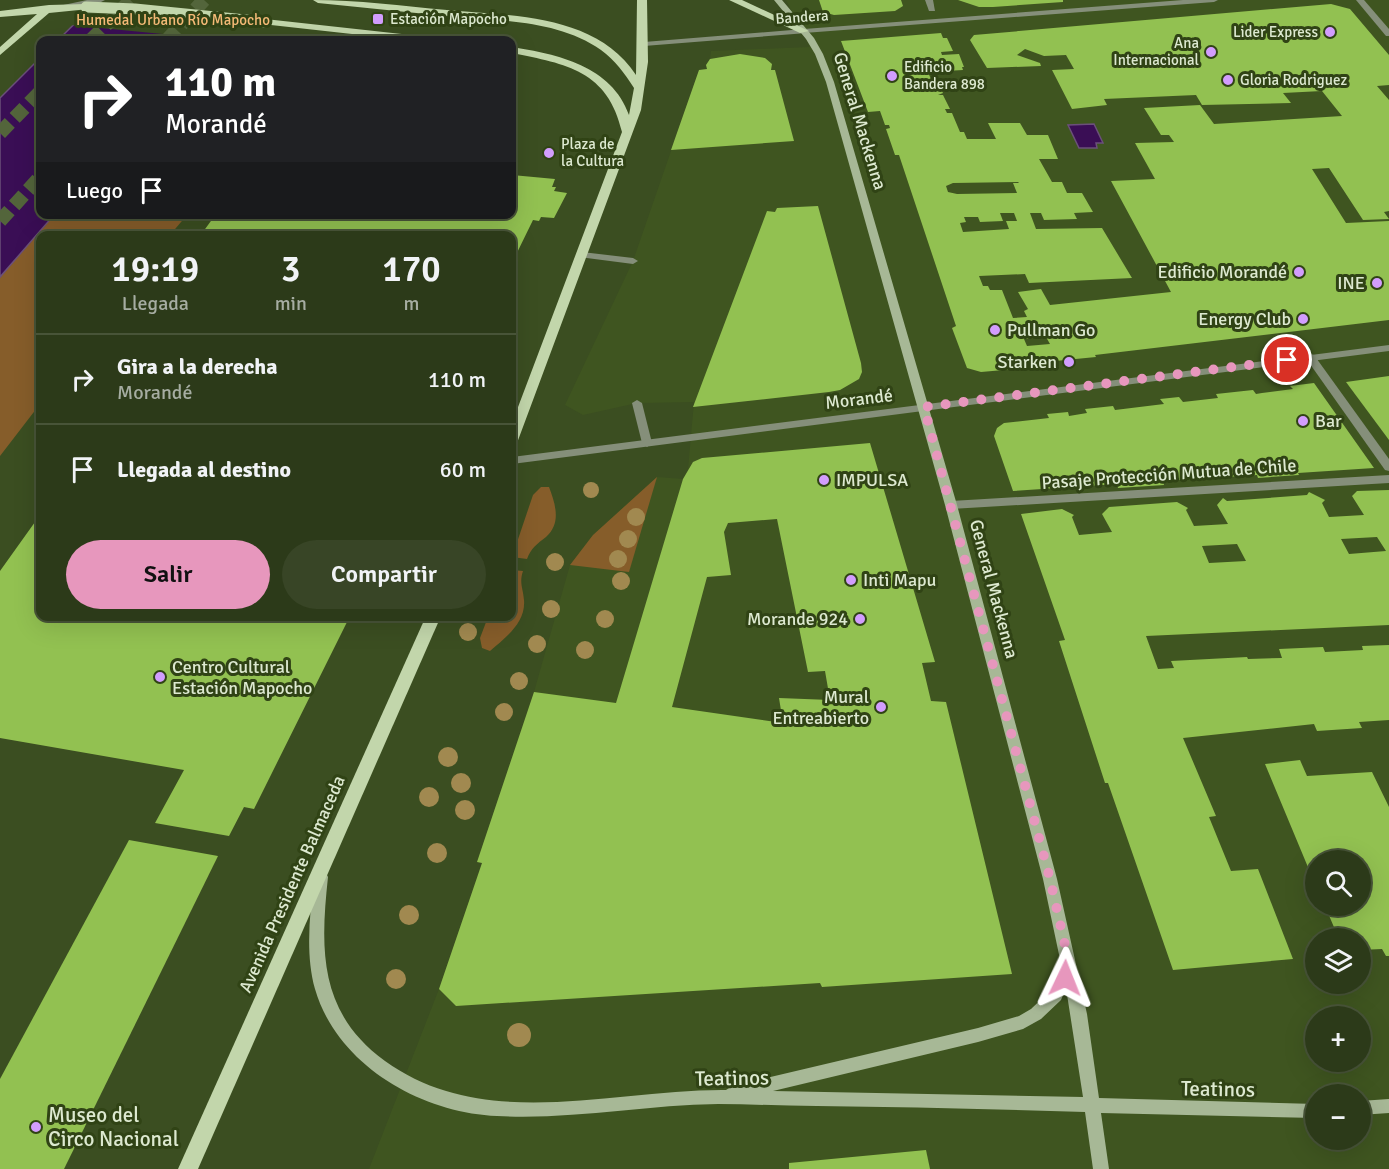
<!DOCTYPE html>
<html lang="es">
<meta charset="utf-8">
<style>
:root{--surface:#2c3a19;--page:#384526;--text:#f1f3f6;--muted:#a6ada2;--line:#485438;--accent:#e797bd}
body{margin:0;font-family:Signika,sans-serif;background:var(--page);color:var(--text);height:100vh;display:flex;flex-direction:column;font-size:22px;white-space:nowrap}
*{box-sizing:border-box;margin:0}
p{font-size:20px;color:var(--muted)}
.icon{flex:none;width:33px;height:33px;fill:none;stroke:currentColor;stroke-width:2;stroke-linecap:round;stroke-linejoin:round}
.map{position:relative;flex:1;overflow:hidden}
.details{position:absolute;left:36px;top:231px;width:480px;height:390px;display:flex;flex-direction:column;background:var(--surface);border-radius:12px;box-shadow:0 6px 24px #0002,0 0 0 2px var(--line)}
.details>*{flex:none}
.guide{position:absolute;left:36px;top:36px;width:480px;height:183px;border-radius:12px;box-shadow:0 6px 24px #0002,0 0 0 2px var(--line);background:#202124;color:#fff;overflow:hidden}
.tools{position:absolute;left:1305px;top:850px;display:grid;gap:12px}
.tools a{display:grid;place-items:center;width:66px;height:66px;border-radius:50%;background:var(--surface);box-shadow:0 6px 24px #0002,0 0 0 2px var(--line);font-size:30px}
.pin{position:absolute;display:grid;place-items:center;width:51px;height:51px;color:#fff;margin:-26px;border:3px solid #fff;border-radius:50%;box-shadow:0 2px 6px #0007}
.me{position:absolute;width:66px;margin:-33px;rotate:2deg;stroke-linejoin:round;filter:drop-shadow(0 0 4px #0008)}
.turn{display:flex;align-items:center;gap:21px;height:126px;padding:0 30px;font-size:27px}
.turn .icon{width:78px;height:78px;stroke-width:2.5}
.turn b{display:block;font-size:42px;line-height:51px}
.then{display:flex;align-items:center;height:57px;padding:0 30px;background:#0003;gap:12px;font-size:22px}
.eta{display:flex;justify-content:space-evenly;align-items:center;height:102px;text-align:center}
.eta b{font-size:36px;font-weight:600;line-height:42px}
.button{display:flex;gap:12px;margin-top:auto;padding:12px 30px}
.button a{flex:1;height:69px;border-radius:36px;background:var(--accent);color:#111;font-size:24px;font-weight:600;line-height:69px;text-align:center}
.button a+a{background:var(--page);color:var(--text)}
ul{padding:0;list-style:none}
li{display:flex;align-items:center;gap:18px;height:90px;padding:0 30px;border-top:2px solid var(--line)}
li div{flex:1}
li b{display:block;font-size:22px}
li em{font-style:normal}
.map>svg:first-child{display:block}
.built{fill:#3f5520;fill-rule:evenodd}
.green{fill:#865d2a}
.water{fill:#3a0e55;stroke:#6b507a;stroke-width:1.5}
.pier{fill:#3b4e21}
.building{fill:#92c151;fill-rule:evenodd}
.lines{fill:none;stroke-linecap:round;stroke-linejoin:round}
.motorway-tunnel{stroke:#53653b;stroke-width:14;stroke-dasharray:14 7;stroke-linecap:butt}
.service{fill:#858f7a;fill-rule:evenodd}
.pedestrian{fill:#858f7a;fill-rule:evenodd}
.minor{fill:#858f7a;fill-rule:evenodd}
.tertiary{fill:#858f7a;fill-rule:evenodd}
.secondary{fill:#a7b896;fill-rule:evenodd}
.primary{fill:#c2d6ab;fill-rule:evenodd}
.primary-bridge{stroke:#c2d6ab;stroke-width:11}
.tree{fill:#a18950}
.route{stroke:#e797bd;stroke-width:10;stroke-dasharray:0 18}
.poi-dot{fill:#d29dfd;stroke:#304315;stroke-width:2}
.labels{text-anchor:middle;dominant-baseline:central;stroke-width:6;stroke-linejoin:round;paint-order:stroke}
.far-street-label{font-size:15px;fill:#dde9d0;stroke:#304315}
.far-poi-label{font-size:15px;fill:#dde9d0;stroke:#304315;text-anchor:start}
.far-park-label{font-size:15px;fill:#f5ba77;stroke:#304315}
.street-label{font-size:18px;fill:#dde9d0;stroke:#304315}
.poi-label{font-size:18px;fill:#dde9d0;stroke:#304315;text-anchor:end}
.near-street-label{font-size:21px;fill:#dde9d0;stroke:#304315}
.near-poi-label{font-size:21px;fill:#dde9d0;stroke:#304315;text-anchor:start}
</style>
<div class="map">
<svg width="1389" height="1169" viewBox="0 0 1389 1169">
<rect width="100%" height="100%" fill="#3b4e21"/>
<path class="built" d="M786 0H1389V1169H369L439 989 482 863 477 862 534 692 570 565 593 535 657 477 683 479 688 469 694 402 637 403 583 415 565 405 633 261 699 70 707 69 706 65 710 59 711 51 810 47ZM1316 861H1360V906H1316ZM1316 939H1360V984H1316ZM1316 1017H1360V1062H1316ZM1316 1095H1360V1140H1316Z"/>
<g class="green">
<polygon points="0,101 40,214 187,215 170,235 40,236 40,404 0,456"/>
<polygon points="657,477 629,572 570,565 593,535"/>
<path d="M541 487H549C555 503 562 523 546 537 537 544 531 548 527 559L512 557 533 495Z"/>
<path d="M512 570 523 571C519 583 523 588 524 600 526 623 505 638 490 651L482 648 480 638 488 617 512 616Z"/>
</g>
<g class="water">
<polygon points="99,0 244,0 209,40 58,40"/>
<polygon points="40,58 40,214 54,215 0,277 0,98"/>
<polygon points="1094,124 1103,143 1096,143 1097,148 1079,148 1068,125"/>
</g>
<polygon class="pier" points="95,0 247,0 214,39 70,25"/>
<g class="building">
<polygon points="819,0 901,0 903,6 895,11 834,15 823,12"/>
<polygon points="958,0 1063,0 1063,2 993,7 979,7"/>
<path d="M1331 4 1350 9 1389 55V85L1377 86 1389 100V211L1384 212 1389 219 1363 220 1329 168 1312 169 1346 223 1389 221V320L1095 355 1096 357 1035 363 1037 367 981 372 967 368 952 328 956 326 899 155H895L886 129 890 128 889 125H885L880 111 868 112 841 41 941 33 943 38H947L953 51 941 52 942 55 959 54 964 67H962L963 70 928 72 932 82 937 81 943 93 938 95H943L950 109H945L947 113H952L960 132H964L967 139H996L988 123H1020L1027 135H1048L1058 159H1039L1052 182H1062L1067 193H1082L1093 212 1074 213 1077 219 1044 220 1041 213H1030L1036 229 1102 228 1132 278 1029 283 1025 274 979 276 983 286H988L990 290H1002L1013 318 1027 317 1024 311 1028 309 1018 292 1041 289 1050 305 1171 292 1111 181 1155 179 1135 143 1174 142 1169 135H1161L1144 108 1200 105 1214 124 1342 116 1322 91 1283 93 1291 103 1202 105 1196 95 1104 99 1107 105 1072 109 1052 70 1074 69 1066 55 1044 56 1025 49 1017 55 1040 63 1041 66 987 68 970 40 974 35ZM1018 182 1019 183H1013L1017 193 957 194 948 192 946 186 953 183ZM1000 213H1014L1017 221H1006L1009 229 963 232 960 223 966 222 964 217H978L980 222 1003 221ZM1046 337 1050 344 1027 346 1024 339Z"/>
<polygon points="740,54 765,58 772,64 771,70 775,70 794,141 671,150 699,70 707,69 706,65 710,59"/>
<polygon points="512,175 555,179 552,187 556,187 554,191 567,193 554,218 541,217 539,221 533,220 512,263 512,236 200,236 216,214 512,214"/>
<polygon points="818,206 861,363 862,372 859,379 840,390 829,392 693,407 767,211 775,212 777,208"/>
<polygon points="1389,376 1389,440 1346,382"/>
<polygon points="1314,383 1374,468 1298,473 1299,475 1258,478 1257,475 1163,481 1164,485 1118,488 1117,484 1013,491 994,436 997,428 1004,423 1049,418 1047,414 1068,412 1069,416 1087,413 1085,409 1113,406 1115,410 1164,404 1160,399 1179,397 1183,402 1218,398 1216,394 1253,390 1256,394 1262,393 1293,389 1290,386"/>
<path d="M870 443 935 662 922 663 931 701 946 702 1012 974 822 987 820 983 456 1006 439 989 482 863 477 862 534 692 616 703 683 479 693 462 702 458ZM777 519 808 672 825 671 830 700 779 698 783 723 672 707 707 577 731 575 724 532 728 523Z"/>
<path d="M1389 490V625L1146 636 1158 669 1174 668 1171 661 1247 657 1248 659 1282 658 1279 649 1323 647 1325 652 1363 650 1362 646 1389 645V720L1359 722 1362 728 1317 731 1314 724 1183 738 1216 816 1209 817 1231 871 1258 869 1293 959 1173 970 1108 783H1105L1059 641 1065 640 1021 514 1062 509 1074 515 1072 517 1079 535 1112 532 1102 514 1109 507 1177 502 1188 508 1186 510 1194 526 1228 524 1217 505 1223 498 1227 501 1307 495 1309 492 1325 500 1322 503 1329 517 1364 515 1352 496 1357 491ZM1377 537 1386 551 1349 554 1341 539ZM1237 544 1246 561 1209 563 1202 546Z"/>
<polygon points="40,515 40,616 350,616 254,809 244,807 229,836 155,823 184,770 0,738 0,571"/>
<polygon points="1300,760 1307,776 1372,772 1389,807 1389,956 1386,956 1382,949 1360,950 1360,939 1339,939 1325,906 1360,906 1360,861 1316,861 1315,884 1265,764"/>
<polygon points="129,840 218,856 64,1169 0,1169 0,1079"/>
<polygon points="926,1150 930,1169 789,1169 789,1163"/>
</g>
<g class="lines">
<g class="motorway-tunnel">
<polyline points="91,40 131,0"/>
<polyline points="167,40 204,0"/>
<polyline points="0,133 40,92"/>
<polyline points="0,221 40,177"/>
</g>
<g class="service">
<polygon points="87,0 105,0 101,2 58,9 54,7"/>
<polygon points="582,252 633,258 638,261 633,264 579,257 577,255"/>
<polygon points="637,400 642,403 652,443 647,447 642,443 632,403"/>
</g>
<polygon class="pedestrian" points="804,29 807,29 807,33 644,46 640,44 644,42"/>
<g class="minor">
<polygon points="925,0 933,0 935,11 929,11"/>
<polygon points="1310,354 1314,355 1389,459 1389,471 1385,470 1305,357"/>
<polygon points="1389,475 1389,483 951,509 945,505 951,501"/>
</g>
<g class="tertiary">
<polygon points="1183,0 1218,0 1214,2 804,33 800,31 804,29"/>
<polygon points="1356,0 1364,0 1389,29 1389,36 1386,36"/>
<polygon points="1389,345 1389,351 512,464 512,457"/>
</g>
<g class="secondary">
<path d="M774 0H782L814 38 823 54 834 82 957 505 1057 879 1087 1014 1099 1098 1316 1104V1118L1101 1113 1109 1169H1093L1085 1112C996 1109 906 1107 817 1106 784 1106 751 1104 718 1104 644 1105 571 1120 497 1116 421 1113 337 1065 315 989 305 953 310 914 314 877L316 873 321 871 326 873 328 877C320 951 319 1013 385 1061 485 1133 612 1089 726 1090L732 1086 978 1028 1019 1016 1031 1009 1050 991 1061 964 1043 879 945 505 826 82 815 54 806 39ZM1066 988 1083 1097 773 1091 978 1042 1023 1029 1041 1019 1061 1000Z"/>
<polygon points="1389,1099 1389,1113 1360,1115 1360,1101"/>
</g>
<g class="primary">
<path d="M313 0C358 0 402 6 447 10 511 16 596 14 636 75L637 0H647L648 62 641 110 517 443 512 444V423L622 132C608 71 567 64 512 53V47C557 54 612 66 629 115L634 88C625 74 615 60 601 50 557 19 497 21 446 16 403 12 361 7 318 3Z"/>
<polygon points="729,0 742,0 809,31 800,33"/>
<polygon points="86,4 91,7 89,9 49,13 0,55 0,47 37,14 0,17 0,11 49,5"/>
<polygon points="265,19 429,37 434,40 406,40 262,24 260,22"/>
<polygon points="426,616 441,616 198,1169 178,1169"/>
</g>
<polyline class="primary-bridge" points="86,7 135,9 265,22"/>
</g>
<g class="tree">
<circle cx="591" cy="490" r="8"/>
<circle cx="636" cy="517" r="9"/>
<circle cx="628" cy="539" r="9"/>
<circle cx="618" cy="559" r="9"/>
<circle cx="555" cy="562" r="9"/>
<circle cx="621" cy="581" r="9"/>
<circle cx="551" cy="609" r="9"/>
<circle cx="605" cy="619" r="9"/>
<circle cx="468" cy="632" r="9"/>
<circle cx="537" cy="644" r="9"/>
<circle cx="585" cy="650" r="9"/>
<circle cx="519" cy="681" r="9"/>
<circle cx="504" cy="712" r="9"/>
<circle cx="448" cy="757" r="10"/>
<circle cx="461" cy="783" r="10"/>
<circle cx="429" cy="797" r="10"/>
<circle cx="465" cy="810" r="10"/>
<circle cx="437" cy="853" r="10"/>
<circle cx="409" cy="915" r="10"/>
<circle cx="396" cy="979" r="10"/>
<circle cx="519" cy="1035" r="12"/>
</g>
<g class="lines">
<polyline class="route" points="1065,978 1069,963 1050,879 924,407 1287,360"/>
</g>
<g class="poi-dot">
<rect x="372" y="13" width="12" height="12" rx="3"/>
<circle cx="1330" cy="32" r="6"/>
<circle cx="1211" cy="52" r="6"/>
<circle cx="892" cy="76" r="6"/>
<circle cx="1228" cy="80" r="6"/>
<circle cx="549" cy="153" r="6"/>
<circle cx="1299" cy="272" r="6"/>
<circle cx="1377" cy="283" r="6"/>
<circle cx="1303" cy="319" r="6"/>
<circle cx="995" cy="330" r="6"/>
<circle cx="1069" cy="362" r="6"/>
<circle cx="1303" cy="421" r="6"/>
<circle cx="824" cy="480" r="6"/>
<circle cx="851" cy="580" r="6"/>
<circle cx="860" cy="619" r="6"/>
<circle cx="160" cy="677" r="6"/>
<circle cx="881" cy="707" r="6"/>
<circle cx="36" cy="1127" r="6"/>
</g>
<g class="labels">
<g class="far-street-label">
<text transform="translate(802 17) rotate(-4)">Bandera</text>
</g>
<g class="far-poi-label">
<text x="390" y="19">Estación Mapocho</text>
<text x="1318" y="32" text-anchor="end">Lider Express</text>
<text x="1199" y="43" text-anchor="end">Ana<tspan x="1199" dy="17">Internacional</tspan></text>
<text x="904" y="67">Edificio<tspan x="904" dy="17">Bandera 898</tspan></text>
<text x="1240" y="80">Gloria Rodriguez</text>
<text x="561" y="144">Plaza de<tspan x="561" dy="17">la Cultura</tspan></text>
</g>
<g class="far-park-label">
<text x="173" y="20">Humedal Urbano Río Mapocho</text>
</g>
<g class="street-label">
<text transform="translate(860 121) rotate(73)">General Mackenna</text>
<text transform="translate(859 399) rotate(-7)">Morandé</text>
<text transform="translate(1169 474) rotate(-4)">Pasaje Protección Mutua de Chile</text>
<text transform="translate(994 589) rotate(75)">General Mackenna</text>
<text transform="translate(292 884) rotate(-66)">Avenida Presidente Balmaceda</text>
</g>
<g class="poi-label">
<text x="1287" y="272">Edificio Morandé</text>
<text x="1365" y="283">INE</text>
<text x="1291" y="319">Energy Club</text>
<text x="1007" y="330" text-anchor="start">Pullman Go</text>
<text x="1057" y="362">Starken</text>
<text x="1315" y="421" text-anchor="start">Bar</text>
<text x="836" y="480" text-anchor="start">IMPULSA</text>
<text x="863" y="580" text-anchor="start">Inti Mapu</text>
<text x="848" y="619">Morande 924</text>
<text x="172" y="667" text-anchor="start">Centro Cultural<tspan x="172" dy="21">Estación Mapocho</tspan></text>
<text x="869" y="697">Mural<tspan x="869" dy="21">Entreabierto</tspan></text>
</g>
<g class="near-street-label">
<text transform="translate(732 1078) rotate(-1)">Teatinos</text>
<text transform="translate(1218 1089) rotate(1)">Teatinos</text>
</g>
<g class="near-poi-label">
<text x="48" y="1115">Museo del<tspan x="48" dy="24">Circo Nacional</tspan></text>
</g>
</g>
</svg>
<div class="tools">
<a><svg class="icon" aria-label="search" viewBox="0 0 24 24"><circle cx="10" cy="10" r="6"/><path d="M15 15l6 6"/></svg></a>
<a><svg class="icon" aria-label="layers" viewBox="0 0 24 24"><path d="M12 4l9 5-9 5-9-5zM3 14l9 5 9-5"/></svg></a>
<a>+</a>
<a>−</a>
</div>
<div class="pin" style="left:1287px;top:360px;background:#d93025"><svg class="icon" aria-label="arrive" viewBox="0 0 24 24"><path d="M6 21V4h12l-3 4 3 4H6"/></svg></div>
<svg class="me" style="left:1065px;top:978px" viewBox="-20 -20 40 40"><path d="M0-17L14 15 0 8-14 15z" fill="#e797bd" stroke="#fff" stroke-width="4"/></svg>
<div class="guide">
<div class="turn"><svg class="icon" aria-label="right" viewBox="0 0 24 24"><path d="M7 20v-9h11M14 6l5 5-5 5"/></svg><div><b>110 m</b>Morandé</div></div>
<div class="then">Luego<svg class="icon" aria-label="arrive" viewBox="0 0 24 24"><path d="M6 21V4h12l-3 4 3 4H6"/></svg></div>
</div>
<section class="details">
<div class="eta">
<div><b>19:19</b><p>Llegada</p></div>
<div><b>3</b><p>min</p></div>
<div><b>170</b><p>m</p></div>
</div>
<ul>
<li><svg class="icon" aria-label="right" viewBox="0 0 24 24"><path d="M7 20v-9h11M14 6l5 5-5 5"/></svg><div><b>Gira a la derecha</b><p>Morandé</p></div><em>110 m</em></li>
<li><svg class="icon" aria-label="arrive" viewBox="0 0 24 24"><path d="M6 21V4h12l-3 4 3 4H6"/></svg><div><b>Llegada al destino</b></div><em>60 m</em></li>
</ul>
<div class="button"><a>Salir</a><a>Compartir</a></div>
</section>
</div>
